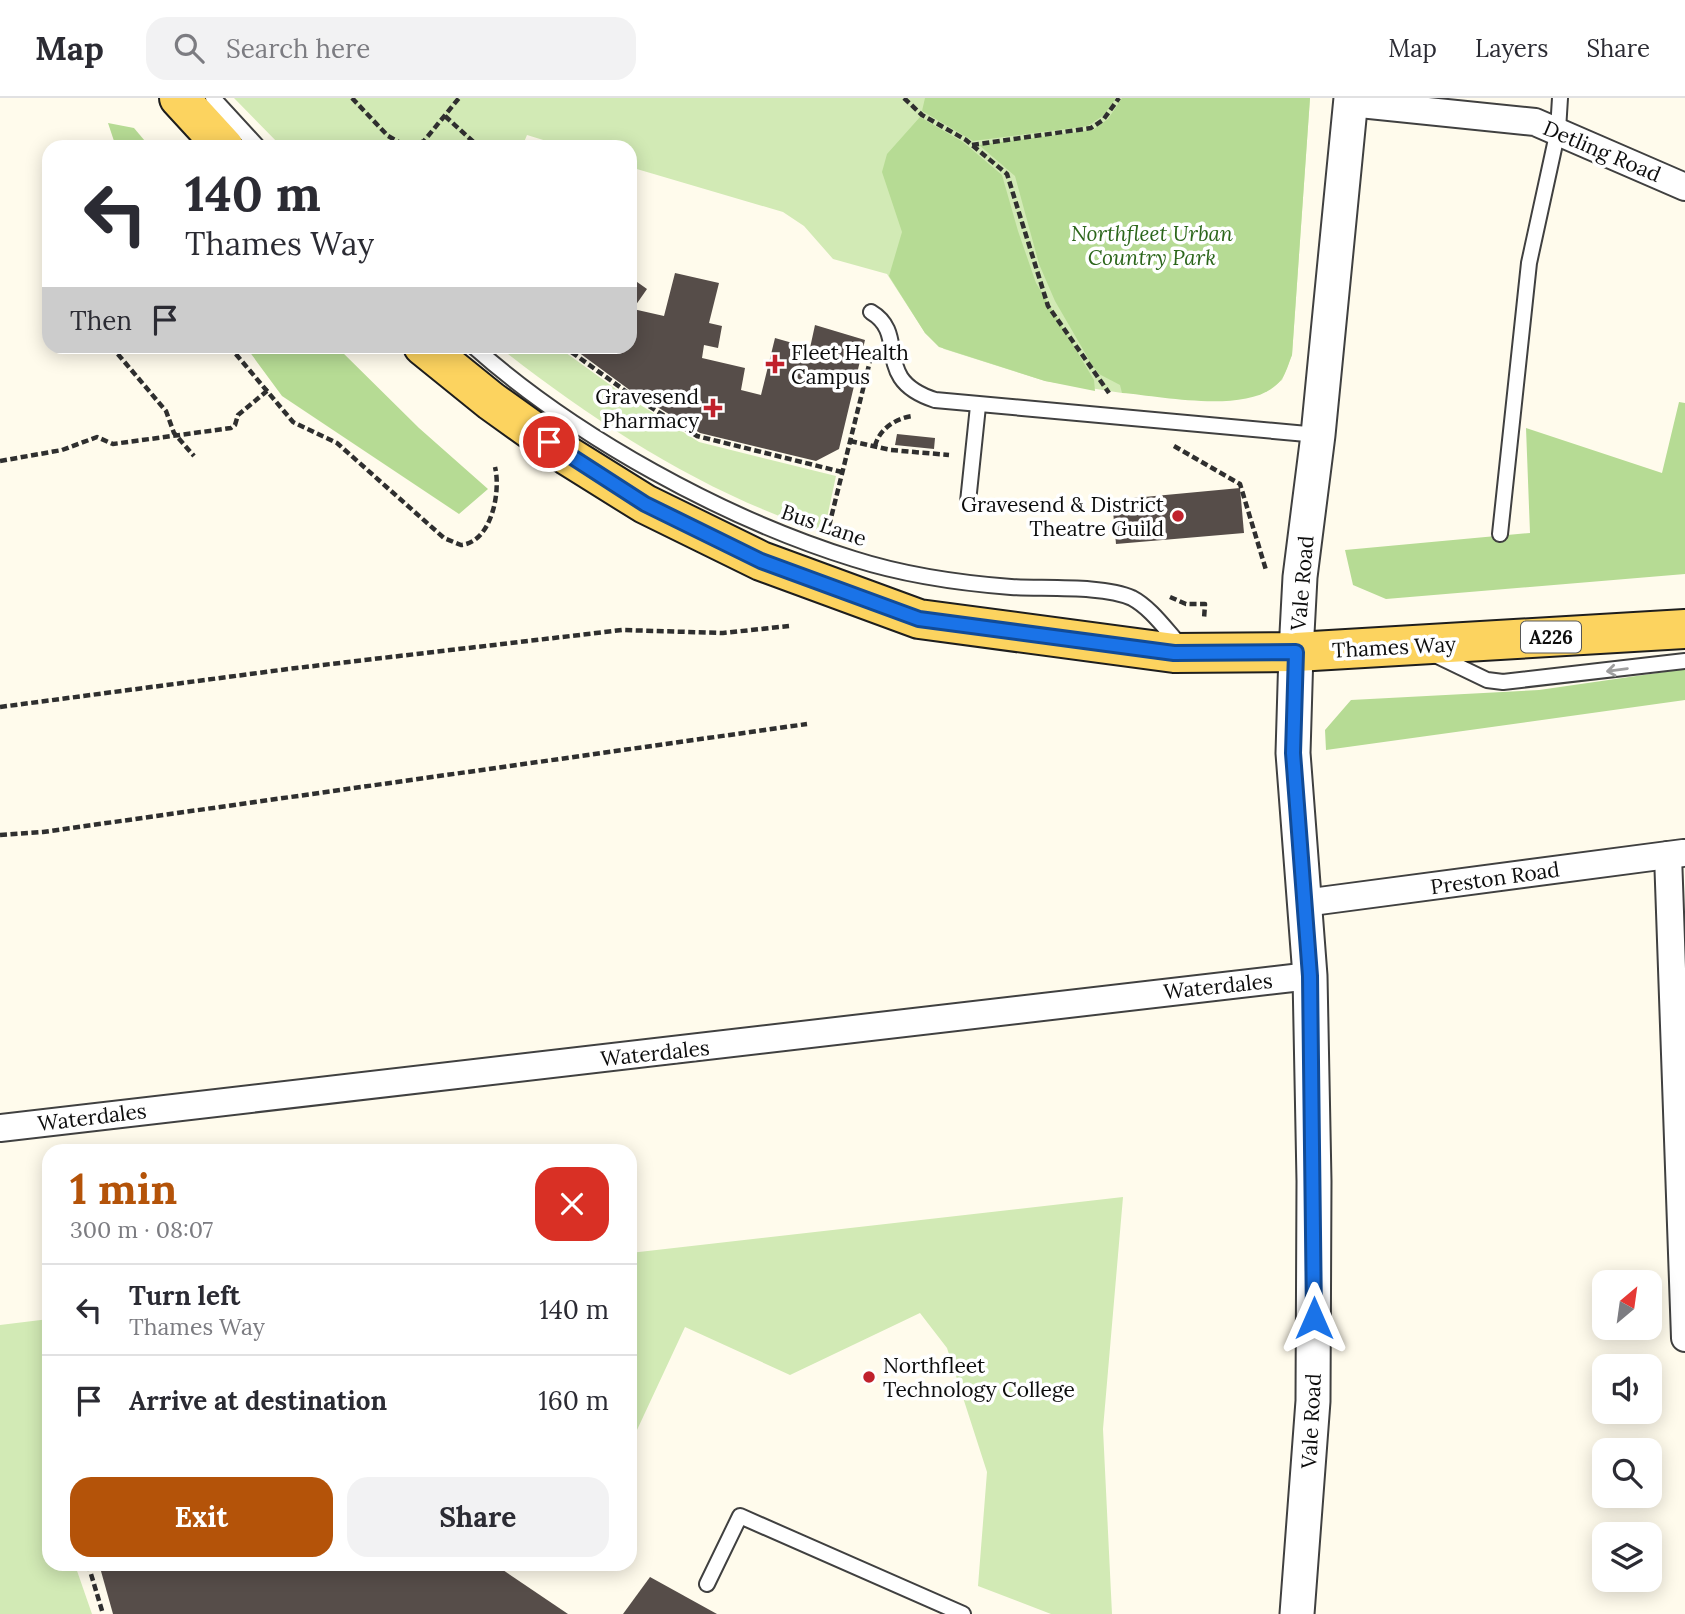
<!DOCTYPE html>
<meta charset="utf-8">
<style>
:root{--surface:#fff;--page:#f2f2f3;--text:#2b2b33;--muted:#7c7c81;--line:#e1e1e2;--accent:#b45309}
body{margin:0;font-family:Lora,serif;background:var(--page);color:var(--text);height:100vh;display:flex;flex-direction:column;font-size:26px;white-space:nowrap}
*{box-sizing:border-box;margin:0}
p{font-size:23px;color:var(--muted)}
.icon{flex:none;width:38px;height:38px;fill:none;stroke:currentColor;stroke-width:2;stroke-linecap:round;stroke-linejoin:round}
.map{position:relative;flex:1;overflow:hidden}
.details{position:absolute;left:42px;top:1046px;width:595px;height:427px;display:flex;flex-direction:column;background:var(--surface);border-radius:21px;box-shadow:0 4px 18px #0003}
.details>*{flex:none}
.hud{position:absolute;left:42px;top:42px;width:595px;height:214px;border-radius:21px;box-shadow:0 4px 18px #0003;background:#fff;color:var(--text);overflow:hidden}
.needle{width:46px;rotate:29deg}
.controls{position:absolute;left:1592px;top:1172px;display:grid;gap:14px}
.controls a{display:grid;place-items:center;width:70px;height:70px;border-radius:14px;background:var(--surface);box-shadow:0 4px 18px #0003;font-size:35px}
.pin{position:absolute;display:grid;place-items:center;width:60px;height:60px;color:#fff;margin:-30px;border:4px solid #fff;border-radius:50%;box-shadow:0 2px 7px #0007}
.me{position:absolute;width:77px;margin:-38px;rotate:0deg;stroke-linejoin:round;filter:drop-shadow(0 0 5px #0008)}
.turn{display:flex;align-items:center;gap:24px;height:147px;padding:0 28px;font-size:32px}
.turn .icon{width:91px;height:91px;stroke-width:2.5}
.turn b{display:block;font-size:49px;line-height:60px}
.then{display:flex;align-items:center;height:66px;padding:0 28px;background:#0003;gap:14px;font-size:26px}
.round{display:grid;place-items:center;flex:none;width:74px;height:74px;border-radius:21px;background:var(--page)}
.head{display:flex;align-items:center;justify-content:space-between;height:119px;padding:0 28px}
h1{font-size:42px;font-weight:700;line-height:52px;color:var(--accent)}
.button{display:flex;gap:14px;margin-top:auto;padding:14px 28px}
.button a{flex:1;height:80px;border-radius:21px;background:var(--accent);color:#fff;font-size:28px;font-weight:700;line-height:80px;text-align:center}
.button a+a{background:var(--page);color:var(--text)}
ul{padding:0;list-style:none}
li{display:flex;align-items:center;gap:21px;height:91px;padding:0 28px;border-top:2px solid var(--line)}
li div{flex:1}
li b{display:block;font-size:26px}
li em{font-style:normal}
header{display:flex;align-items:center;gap:42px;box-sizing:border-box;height:98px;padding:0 35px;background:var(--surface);border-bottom:2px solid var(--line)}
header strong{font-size:33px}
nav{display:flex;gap:38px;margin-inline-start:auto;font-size:24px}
.search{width:490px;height:63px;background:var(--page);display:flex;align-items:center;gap:18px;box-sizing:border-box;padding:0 24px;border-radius:21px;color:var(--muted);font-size:26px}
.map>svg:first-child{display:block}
.green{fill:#d2eab5}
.forest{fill:#b6db94}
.building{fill:#564d49}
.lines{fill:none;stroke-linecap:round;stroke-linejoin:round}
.service-casing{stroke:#404040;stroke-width:18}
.minor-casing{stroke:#404040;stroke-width:30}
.tertiary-casing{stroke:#404040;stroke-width:37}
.primary-casing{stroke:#1e1e1e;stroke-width:42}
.path{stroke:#2f2f2f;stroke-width:4.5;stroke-dasharray:7 3.5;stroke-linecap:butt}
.service{stroke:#fff;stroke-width:14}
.minor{stroke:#fff;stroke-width:26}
.tertiary{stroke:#fff;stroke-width:33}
.primary{stroke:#fcd35f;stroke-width:38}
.oneway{stroke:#9e9e9e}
.route-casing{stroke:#114b97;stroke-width:18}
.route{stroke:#1a73e8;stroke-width:12}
.poi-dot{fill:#c0212c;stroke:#fff;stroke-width:2.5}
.labels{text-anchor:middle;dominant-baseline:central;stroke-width:7;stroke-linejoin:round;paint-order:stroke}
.shield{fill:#fff;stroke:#565656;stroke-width:2}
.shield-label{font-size:19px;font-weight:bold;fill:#0d0d0d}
.street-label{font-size:21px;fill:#0d0d0d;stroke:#fff}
.park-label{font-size:21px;font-style:italic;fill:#2c661b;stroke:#fff}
.poi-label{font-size:21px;fill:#0d0d0d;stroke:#fff;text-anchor:start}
</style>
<header>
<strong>Map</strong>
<div class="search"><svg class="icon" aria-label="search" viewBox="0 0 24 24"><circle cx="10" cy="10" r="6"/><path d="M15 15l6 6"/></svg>Search here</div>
<nav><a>Map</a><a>Layers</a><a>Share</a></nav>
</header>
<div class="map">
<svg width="1685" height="1516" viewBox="0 0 1685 1516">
<rect width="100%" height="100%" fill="#fffbec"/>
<g class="green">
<polygon points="234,0 1310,0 1292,257 1282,282 1266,294 1122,292 1122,295 1045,283 944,251 925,235 887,176 833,161 804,128 783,114 630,69 630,49 566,49 527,37 522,49 282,49"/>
<path d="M499 249H558L620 294 699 344 836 378 824 434C705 396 597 326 499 249Z"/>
<polygon points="1123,1099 1103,1331 1112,1516 1051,1516 978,1488 987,1374 947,1250 920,1215 790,1277 685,1229 630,1347 630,1155"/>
<polygon points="49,1221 49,1466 75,1467 92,1516 0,1516 0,1227"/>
</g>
<g class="forest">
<polygon points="925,0 1116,0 1104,17 1088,28 973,43 922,13"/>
<path d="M1122 0H1310L1292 257C1289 264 1286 276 1281 282 1253 318 1162 298 1122 295L1120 287 1099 276 1092 267 1055 203 1039 166 1015 78 979 47 1093 32 1108 21Z"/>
<polygon points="920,19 963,44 1002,77 1018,133 1036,185 1094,282 1095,293 1045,283 939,249 925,235 889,178 902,134 882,74 887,56"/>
<polygon points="108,25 134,30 150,49 116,49"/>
<polygon points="246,249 337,249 419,330 488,391 459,416 282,298"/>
<polygon points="1679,304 1685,305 1685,476 1386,501 1353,487 1345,452 1530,435 1526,330 1662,375"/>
<polygon points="1685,571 1685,602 1326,652 1325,632 1351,602 1539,592"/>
</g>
<g class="building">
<polygon points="675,175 719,185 709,225 722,228 718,250 704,247 702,260 745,270 741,292 761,297 775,240 810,250 815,227 865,242 839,351 816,363 700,335 631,293 570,248 630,248 630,179 647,191 633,211 664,218"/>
<polygon points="897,336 935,340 934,351 895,347"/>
<polygon points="1240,390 1244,435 1116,446 1112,402"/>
<polygon points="99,1466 494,1466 568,1516 113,1516"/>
<polygon points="650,1479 717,1516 623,1516"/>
</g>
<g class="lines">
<defs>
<g id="service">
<polyline points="213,0 258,49"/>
<path d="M871 214C910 237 870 281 935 302L1318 337"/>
<path d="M473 248C575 339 725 421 854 461 904 477 959 485 1011 489 1043 491 1104 487 1132 500 1151 510 1166 532 1181 548"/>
<polyline points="968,404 978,308"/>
<polyline points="1500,436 1529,165 1558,32 1560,0"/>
<polyline points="1435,557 1487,582 1503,584 1685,563"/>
<polyline points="707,1486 740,1418 963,1516"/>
</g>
<g id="minor">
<polyline points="1350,5 1535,24 1685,89"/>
<polyline points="1668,757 1685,1240"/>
<polyline points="1304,805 1683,755"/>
<polyline points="0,1030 1310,878"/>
</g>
<polyline id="tertiary" points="1297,1516 1313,1303 1314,1083 1310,878 1293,655 1296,554 1300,479 1318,337 1351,0"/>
<g id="primary">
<polyline points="179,0 224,49"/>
<polyline points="423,248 491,303 568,358 645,406 761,463 919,521 1174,555 1296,554 1685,531"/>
</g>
</defs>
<use href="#service" class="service-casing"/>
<use href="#minor" class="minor-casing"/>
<use href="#tertiary" class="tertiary-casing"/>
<use href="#primary" class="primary-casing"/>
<g class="path">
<polyline points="352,0 388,38 408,49"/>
<polyline points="904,0 922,17 966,42 1007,76 1048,208 1109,295"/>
<polyline points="445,18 479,49"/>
<polyline points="972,47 1091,30 1103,22 1119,0"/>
<polyline points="410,49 424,43 459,0"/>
<polyline points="111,248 166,313 174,335 194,358"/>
<polyline points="229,248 267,293"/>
<polyline points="563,248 631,297 697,338 842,374"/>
<polyline points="850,343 891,352 949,357"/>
<path d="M875 348C879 331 896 320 913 318"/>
<polyline points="1174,348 1240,386 1266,472"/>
<path d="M0 363 62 352 97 339 113 346 231 330 235 327 238 317 267 293 293 324 337 345 444 440 461 447C492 444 501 393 495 369"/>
<polyline points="829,428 870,263"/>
<polyline points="1170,499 1186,506 1205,506 1204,521"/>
<polyline points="0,609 288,571 622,532 723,535 789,528"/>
<polyline points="0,737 43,734 807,626"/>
<polyline points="88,1466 103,1516"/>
</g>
<use href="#service" class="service"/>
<use href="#minor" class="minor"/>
<use href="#tertiary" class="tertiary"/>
<use href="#primary" class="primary"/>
</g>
<defs><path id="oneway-shaft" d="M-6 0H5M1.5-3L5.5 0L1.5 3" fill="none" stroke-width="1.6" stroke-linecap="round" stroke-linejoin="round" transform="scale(1.75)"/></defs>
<use class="oneway" href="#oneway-shaft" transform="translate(1617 572) rotate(172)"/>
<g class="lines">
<defs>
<polyline id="route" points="549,344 645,406 761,463 919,521 1174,555 1296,554 1293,655 1310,878 1314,1220"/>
</defs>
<use href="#route" class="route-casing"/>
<use href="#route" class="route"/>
</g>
<g class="poi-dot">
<path d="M771.5 255.5h7v7h7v7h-7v7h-7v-7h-7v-7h7z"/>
<path d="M709.5 299.5h7v7h7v7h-7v7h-7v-7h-7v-7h7z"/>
<circle cx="1178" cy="418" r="7"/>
<circle cx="869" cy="1279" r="7"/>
</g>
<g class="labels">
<rect class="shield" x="1521" y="523.5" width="60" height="31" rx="5"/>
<g class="shield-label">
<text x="1551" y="539">A226</text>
</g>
<g class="street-label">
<text transform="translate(1602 53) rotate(23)">Detling Road</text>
<text transform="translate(824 427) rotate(19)">Bus Lane</text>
<text transform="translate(1302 485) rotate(-85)">Vale Road</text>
<text transform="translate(1394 549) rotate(-3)">Thames Way</text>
<text transform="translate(1495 780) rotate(-8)">Preston Road</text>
<text transform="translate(1218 888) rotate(-6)">Waterdales</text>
<text transform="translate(655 955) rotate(-6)">Waterdales</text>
<text transform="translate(92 1019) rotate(-7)">Waterdales</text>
<text transform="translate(1311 1323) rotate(-87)">Vale Road</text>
</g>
<g class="park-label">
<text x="1152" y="135">Northfleet Urban<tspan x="1152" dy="24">Country Park</tspan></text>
</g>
<g class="poi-label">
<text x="791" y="254">Fleet Health<tspan x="791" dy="24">Campus</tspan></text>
<text x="699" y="298" text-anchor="end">Gravesend<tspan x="699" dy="24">Pharmacy</tspan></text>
<text x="1164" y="406" text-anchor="end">Gravesend &amp; District<tspan x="1164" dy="24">Theatre Guild</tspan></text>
<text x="883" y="1267">Northfleet<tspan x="883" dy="24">Technology College</tspan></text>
</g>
</g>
</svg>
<div class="controls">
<a><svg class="needle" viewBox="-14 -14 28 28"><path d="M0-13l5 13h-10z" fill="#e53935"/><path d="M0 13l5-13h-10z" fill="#7c7c81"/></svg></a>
<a><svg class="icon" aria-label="sound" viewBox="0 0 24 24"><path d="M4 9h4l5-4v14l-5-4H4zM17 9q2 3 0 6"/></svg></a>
<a><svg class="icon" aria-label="search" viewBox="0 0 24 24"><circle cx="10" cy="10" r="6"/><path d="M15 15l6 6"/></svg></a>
<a><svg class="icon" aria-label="layers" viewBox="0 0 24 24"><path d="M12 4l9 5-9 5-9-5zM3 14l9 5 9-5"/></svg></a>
</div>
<div class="pin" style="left:549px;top:344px;background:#d93025"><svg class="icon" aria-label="arrive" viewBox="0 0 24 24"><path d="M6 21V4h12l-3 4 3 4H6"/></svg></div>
<svg class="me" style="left:1314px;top:1220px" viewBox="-20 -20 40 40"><path d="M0-17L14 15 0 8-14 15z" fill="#1a73e8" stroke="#fff" stroke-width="4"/></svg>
<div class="hud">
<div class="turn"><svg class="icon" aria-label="left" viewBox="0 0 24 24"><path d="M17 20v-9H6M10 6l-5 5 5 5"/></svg><div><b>140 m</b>Thames Way</div></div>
<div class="then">Then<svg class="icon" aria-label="arrive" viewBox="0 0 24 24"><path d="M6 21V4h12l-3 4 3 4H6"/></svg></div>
</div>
<section class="details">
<div class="head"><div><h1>1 min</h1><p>300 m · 08:07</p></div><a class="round" style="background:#d93025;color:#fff"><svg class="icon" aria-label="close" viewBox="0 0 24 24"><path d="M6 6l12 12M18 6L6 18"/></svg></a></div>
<ul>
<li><svg class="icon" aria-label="left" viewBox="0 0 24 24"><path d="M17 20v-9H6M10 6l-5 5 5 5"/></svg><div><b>Turn left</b><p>Thames Way</p></div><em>140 m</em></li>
<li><svg class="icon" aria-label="arrive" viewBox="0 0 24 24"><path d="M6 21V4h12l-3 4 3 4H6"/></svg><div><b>Arrive at destination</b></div><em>160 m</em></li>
</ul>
<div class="button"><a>Exit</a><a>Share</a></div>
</section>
</div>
